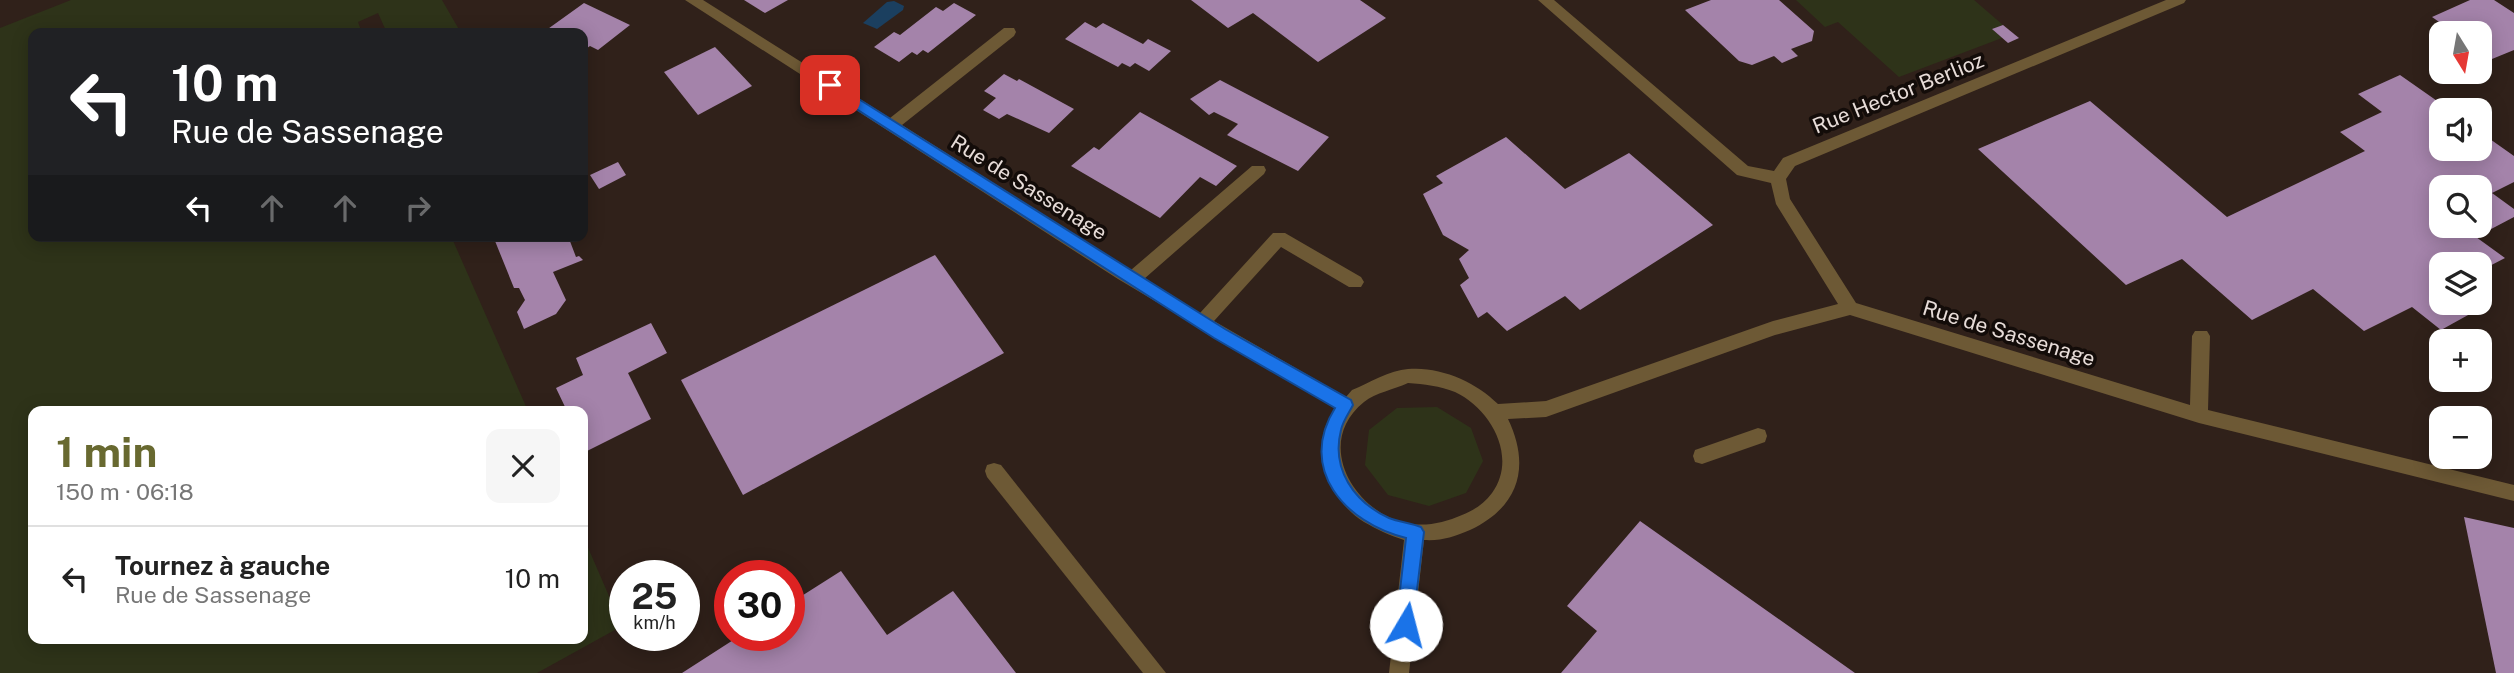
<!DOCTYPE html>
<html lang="fr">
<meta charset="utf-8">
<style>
:root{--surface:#fff;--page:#f6f6f6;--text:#222;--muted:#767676;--line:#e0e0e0;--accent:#686930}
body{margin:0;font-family:"Public Sans",sans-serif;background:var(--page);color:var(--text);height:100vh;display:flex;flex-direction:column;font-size:26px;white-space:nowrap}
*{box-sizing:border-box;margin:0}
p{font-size:23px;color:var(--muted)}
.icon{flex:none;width:38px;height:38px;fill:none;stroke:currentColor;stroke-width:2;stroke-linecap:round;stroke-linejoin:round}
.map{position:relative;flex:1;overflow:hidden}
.sheet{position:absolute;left:28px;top:406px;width:560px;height:238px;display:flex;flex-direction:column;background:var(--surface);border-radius:14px;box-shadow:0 4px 18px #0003}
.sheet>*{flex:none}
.hud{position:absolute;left:28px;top:28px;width:560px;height:214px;border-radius:14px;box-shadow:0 4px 18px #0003;background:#202124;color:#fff;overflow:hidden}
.needle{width:46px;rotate:169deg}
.tools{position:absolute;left:2429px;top:21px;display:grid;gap:14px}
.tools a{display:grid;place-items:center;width:63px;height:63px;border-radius:14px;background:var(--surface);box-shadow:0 4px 18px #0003;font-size:35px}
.speed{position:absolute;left:609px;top:560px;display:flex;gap:14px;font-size:35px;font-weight:700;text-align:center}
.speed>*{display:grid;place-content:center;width:91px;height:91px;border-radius:50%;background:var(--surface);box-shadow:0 4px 18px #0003;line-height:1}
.speed small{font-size:18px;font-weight:400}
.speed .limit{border:10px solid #d22;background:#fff;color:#111}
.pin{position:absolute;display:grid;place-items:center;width:60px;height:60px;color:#fff;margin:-30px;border-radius:14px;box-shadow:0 4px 10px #0006}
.me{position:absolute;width:77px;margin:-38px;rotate:8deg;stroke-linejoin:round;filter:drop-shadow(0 0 5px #0008)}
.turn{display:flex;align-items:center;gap:24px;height:147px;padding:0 28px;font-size:32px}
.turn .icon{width:91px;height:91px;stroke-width:2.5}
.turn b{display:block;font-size:49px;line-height:60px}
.lanes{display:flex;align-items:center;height:66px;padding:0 28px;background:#0003;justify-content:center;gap:35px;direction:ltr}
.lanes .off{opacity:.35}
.round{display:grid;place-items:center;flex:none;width:74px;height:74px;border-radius:14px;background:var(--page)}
.headline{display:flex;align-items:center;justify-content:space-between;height:119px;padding:0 28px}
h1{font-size:42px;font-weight:700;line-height:52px;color:var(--accent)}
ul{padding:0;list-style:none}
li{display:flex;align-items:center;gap:21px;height:105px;padding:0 28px;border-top:2px solid var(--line)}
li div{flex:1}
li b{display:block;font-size:26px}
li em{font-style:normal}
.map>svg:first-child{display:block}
.green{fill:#2e3319}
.water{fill:#1b3f5f}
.building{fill:#a483aa;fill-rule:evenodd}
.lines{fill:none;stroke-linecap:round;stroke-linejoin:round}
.minor{fill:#6d5935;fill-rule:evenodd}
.route{fill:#1a73e8;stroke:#114b97;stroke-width:2}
.labels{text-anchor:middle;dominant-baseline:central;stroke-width:7;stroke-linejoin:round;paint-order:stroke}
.street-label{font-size:21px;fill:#e7dcd8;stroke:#130c09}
</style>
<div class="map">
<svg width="2514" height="673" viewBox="0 0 2514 673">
<rect width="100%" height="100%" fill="#30211a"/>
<g class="green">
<polygon points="71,0 442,0 461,33 387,33 378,13 358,22 362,33 33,33 33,236 451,236 528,411 33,411 33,639 583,639 583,536 622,626 537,673 0,673 0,28"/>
<polygon points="1796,0 1974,0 2003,25 1992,29 2002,38 1899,77 1838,22 1825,27"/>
<polygon points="1437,407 1471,428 1483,461 1466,493 1429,506 1388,495 1365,465 1369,430 1397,408"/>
</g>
<polygon class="water" points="894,1 904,6 903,10 877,29 863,23 887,2"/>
<g class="building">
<polygon points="744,0 788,0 765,13"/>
<polygon points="1191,0 1360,0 1386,18 1318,62 1253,13 1228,28"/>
<polygon points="1711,0 1779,0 1814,31 1812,41 1791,49 1798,56 1782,63 1774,56 1752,65 1739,61 1685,10"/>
<polygon points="2470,0 2494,0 2514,13 2514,50 2492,59 2480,50 2480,33 2455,33 2432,17"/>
<polygon points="584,3 630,25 598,50 590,46 587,48 583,47 583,33 545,31"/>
<polygon points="954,3 976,15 928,53 923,50 917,55 912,52 899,62 874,47 894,32 900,35 936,7 943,11"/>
<polygon points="1085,22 1096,28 1103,23 1143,44 1148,39 1171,51 1149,71 1135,63 1130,67 1122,63 1118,67 1065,39"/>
<polygon points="2003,25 2019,38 2008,43 1992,29"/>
<polygon points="715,47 752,86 698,115 664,72"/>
<polygon points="1004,74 1017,81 1019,79 1074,109 1049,133 1007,114 999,119 983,110 996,98 984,91"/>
<path d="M2400 75 2450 110H2441V149H2480V132L2514 156V182L2492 193 2514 209V217L2476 237 2505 258 2480 271V264H2441V303H2480V297L2488 304 2441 330 2412 307 2364 331 2313 289 2252 320 2182 259 2126 285 1978 149 2090 101 2227 217 2365 151 2340 132 2382 112 2358 94ZM2441 187H2480V226H2441Z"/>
<polygon points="1220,80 1329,137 1298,171 1227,135 1238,124 1214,112 1209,115 1190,99"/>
<polygon points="1140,112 1237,166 1216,186 1200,177 1160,218 1071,166 1094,147 1099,150"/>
<polygon points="1506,137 1565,189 1629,153 1713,225 1580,310 1565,296 1507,331 1487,312 1478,318 1460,285 1469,278 1459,259 1469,250 1443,235 1423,194 1443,183 1436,176"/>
<polygon points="618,162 626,175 599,189 590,175"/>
<polygon points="493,236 568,236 576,257 579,256 583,260 553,272 566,300 556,314 524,329 517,312 525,300 519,288 514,288"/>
<polygon points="935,255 1004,353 743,495 681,380"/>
<polygon points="651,323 667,353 628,373 651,419 587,451 583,443 583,411 567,411 556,388 583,375 576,358"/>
<polygon points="2464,517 2514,528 2514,673 2496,673"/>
<polygon points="1640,521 1855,673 1561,673 1597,631 1567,606"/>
<polygon points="841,571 887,635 953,591 1016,673 682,673 741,635 789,635 789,604"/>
</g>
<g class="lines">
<g class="minor">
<path d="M685 0H703L890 118 1004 28H1014L1016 32 1014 36 902 125 1131 270 1252 166H1264L1266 170 1264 174 1144 279 1200 313 1273 233H1285L1361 277 1364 282 1361 287H1349L1281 247 1214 321 1346 397 1352 390C1369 383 1390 370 1408 369 1440 366 1476 382 1498 404L1546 401 1773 321 1838 304 1776 204 1771 183 1737 175 1538 0H1554L1748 166 1774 171 1783 158 2166 0H2186L2184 3 1795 166 1786 179 1790 199 1856 303 2190 405 2192 336 2195 331H2207L2210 336 2208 410 2514 485V501L2199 423 1850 315 1775 335 1546 417 1508 419C1531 467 1519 507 1470 530 1453 537 1442 541 1424 540L1409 673H1389L1404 540C1391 536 1376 529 1364 522 1328 500 1306 443 1336 409L1118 279ZM1408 383C1424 384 1440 386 1455 392 1491 409 1518 457 1492 493 1484 504 1474 510 1462 515 1444 523 1425 527 1405 523 1352 510 1314 442 1364 402 1375 393 1395 389 1408 383Z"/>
<polygon points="1758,428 1765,430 1767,436 1765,442 1702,464 1695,462 1693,456 1695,450"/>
<polygon points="994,463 1001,465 1166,673 1143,673 987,477 985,471 987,465"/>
</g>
</g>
<path class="route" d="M830 81 1225 329 1351 400 1353 405C1349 413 1343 421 1341 430 1331 469 1354 502 1389 518 1399 522 1411 523 1421 527L1424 532 1412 631 1406 634 1399 631 1396 625 1406 538C1345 523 1297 469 1335 408L1214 338 825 89 823 85Z"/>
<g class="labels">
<g class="street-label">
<text transform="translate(1898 93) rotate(-22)">Rue Hector Berlioz</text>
<text transform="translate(1029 187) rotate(32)">Rue de Sassenage</text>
<text transform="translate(2009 333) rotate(17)">Rue de Sassenage</text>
</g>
</g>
</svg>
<div class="tools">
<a><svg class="needle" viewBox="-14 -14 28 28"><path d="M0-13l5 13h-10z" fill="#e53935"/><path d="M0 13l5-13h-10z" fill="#767676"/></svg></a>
<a><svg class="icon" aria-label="sound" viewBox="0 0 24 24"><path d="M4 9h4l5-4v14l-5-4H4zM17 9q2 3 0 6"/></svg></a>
<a><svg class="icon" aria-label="search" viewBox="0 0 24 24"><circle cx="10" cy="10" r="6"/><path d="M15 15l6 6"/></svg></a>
<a><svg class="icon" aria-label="layers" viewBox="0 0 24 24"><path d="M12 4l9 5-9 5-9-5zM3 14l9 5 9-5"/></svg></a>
<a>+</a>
<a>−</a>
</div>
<div class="speed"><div>25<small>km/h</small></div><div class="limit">30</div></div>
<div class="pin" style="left:830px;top:85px;background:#d93025"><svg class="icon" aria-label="arrive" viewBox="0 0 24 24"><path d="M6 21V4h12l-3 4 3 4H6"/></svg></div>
<svg class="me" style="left:1406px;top:625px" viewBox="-20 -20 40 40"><circle r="19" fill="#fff"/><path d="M0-13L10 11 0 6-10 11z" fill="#1a73e8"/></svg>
<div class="hud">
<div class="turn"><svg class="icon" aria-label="left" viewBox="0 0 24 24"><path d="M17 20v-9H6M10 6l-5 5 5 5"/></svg><div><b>10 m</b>Rue de Sassenage</div></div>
<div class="lanes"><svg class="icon" aria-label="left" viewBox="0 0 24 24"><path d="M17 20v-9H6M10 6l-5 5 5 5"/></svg><svg class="icon off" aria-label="ahead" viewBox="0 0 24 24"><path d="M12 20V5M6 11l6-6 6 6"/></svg><svg class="icon off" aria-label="ahead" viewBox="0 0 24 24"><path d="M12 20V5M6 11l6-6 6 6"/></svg><svg class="icon off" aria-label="right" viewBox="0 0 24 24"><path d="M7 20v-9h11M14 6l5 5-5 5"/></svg></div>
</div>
<section class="sheet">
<div class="headline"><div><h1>1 min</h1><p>150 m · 06:18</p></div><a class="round"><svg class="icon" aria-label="close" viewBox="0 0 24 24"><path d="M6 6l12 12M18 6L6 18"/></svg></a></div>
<ul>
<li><svg class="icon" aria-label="left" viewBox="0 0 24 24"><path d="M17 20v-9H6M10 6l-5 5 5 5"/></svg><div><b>Tournez à gauche</b><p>Rue de Sassenage</p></div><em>10 m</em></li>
</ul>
</section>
</div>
